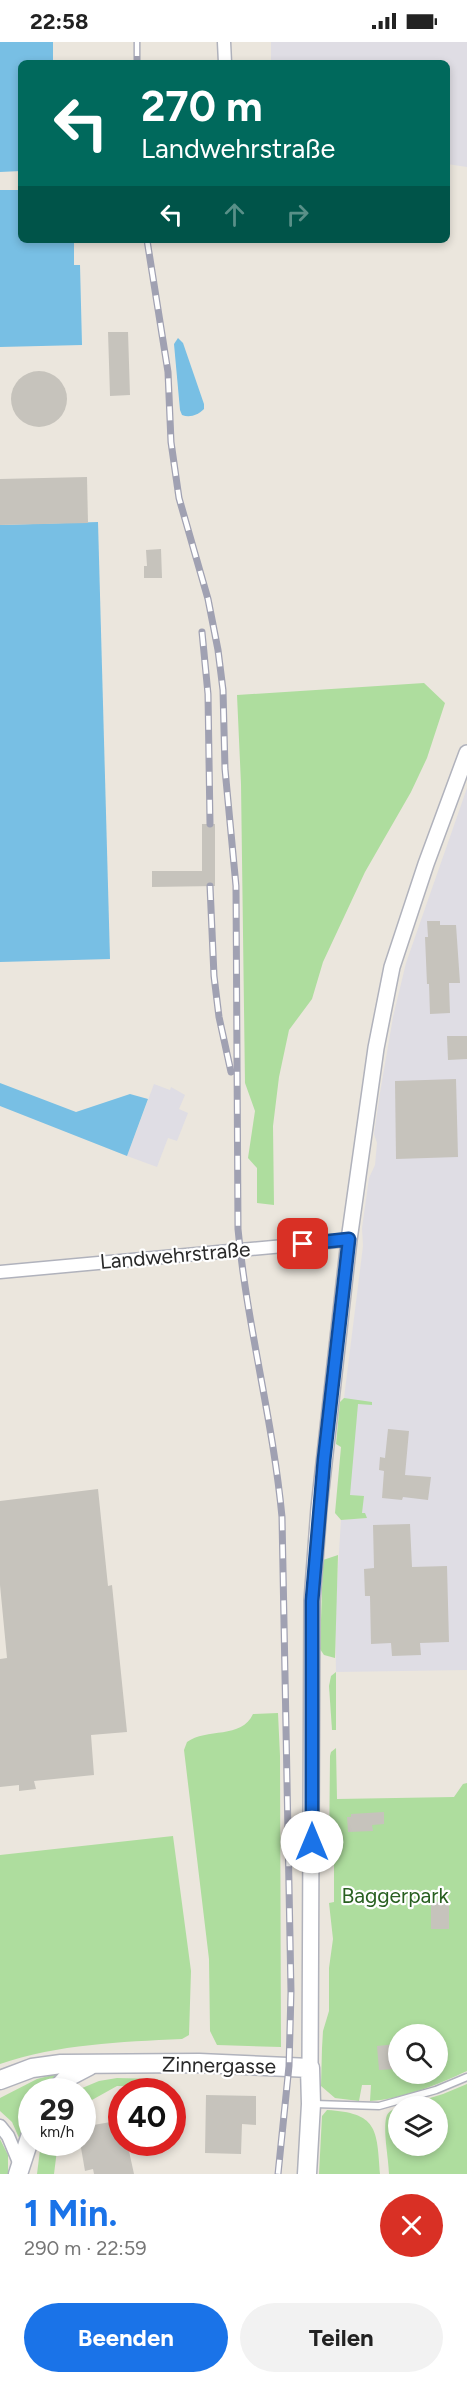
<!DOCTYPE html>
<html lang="de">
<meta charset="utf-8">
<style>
:root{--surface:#fff;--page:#f2f2f2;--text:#222;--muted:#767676;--accent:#1a73e8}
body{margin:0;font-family:Figtree,sans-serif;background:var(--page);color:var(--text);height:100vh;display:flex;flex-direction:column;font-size:22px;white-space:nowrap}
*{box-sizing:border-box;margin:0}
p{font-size:20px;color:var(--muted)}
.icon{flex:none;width:33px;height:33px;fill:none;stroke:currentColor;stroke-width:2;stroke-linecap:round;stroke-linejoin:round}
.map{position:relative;height:2132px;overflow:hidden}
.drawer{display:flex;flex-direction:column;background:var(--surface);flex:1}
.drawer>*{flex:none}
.banner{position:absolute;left:18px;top:18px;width:432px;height:183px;border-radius:9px;box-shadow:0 3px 9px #0003;background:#00695c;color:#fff;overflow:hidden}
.controls{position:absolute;left:388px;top:1982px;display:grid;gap:12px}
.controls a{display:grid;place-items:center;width:60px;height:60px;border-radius:50%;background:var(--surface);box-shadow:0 3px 9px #0003;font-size:30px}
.speed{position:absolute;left:18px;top:2036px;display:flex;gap:12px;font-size:30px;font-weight:700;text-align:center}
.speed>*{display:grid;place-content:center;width:78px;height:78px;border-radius:50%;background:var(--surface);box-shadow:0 3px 9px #0003;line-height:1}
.speed small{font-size:15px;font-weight:400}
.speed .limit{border:9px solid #d22;background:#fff;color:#111}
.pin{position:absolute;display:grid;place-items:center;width:51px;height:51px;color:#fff;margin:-26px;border-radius:12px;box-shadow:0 3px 9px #0006}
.me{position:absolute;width:66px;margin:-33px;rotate:0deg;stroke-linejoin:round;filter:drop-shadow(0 0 4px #0008)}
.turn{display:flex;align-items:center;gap:21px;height:126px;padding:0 24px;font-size:27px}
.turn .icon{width:78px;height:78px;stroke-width:2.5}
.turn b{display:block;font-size:42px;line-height:51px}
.lanes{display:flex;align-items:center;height:57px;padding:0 24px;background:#0003;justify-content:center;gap:30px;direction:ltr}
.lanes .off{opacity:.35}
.round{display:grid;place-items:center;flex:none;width:63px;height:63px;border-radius:32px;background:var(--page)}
.overview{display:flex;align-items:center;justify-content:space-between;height:102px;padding:0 24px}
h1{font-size:36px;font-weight:700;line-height:45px;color:var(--accent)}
.button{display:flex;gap:12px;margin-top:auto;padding:12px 24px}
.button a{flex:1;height:69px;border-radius:36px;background:var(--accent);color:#fff;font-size:24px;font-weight:700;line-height:69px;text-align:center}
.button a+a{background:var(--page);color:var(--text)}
.status{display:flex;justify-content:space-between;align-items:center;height:42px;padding:0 30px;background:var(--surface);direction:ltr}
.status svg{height:16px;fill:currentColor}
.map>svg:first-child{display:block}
.industrial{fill:#dfdde4}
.green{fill:#aedd9e;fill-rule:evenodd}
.water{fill:#78bfe4}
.building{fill:#c6c3bc}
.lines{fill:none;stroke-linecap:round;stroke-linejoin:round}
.service-casing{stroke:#b0b2bc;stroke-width:9}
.minor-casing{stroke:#b0b2bc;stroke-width:15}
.tertiary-casing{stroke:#b0b2bc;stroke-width:18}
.secondary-casing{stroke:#b0b2bc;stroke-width:21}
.service{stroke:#fff;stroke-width:6}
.minor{stroke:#fff;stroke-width:12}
.tertiary{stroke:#fff;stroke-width:15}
.secondary{stroke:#fff;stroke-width:18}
.rail-casing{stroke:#a0a1b2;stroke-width:7}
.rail{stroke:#fff;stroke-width:4.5;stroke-dasharray:14;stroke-linecap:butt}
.route-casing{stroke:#114b97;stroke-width:15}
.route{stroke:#1a73e8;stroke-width:10}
.labels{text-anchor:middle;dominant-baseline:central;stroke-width:4.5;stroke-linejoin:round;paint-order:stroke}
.street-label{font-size:21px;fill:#2a2a2a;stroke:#fff}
.park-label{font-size:21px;fill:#286020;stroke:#fff}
</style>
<div class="status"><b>22:58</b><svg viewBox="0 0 49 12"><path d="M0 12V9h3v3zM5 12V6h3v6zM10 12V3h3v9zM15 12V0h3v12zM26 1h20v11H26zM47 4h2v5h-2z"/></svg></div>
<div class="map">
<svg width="467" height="2132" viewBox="0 0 467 2132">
<rect width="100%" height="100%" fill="#ebe6dd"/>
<g class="industrial">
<polygon points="271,0 467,0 467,125 447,122 447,21 271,21"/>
<polygon points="467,746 467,1628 336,1630 335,1573 341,1478 366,1476 350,1453 341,1404 344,1356 363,1204 362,1186 369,1136 375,1123 377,1101 374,1092 380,1051 393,975 406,921"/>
<polygon points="154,1042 170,1048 171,1045 185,1053 179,1067 188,1071 177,1099 168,1096 157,1125 127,1114"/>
</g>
<g class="green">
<polygon points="424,641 445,661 427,716 411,750 365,830 323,920 312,957 289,988 279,1035 273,1084 274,1163 257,1161 257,1126 248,1116 255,1069 245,1041 241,742 237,653"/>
<polygon points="344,1356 372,1360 372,1363 358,1362 350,1453 364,1454 362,1471 365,1471 367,1476 341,1478 335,1471 341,1405 336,1402 340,1360"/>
<polygon points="338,1513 335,1616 324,1613 320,1607 323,1518"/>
<polygon points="336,1630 336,1688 332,1688 329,1644 331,1634"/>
<path d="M278 1671 280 1714 281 2005 217 2003 210 1989 209 1917 184 1708 187 1700C206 1686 242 1697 253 1672Z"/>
<path d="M336 1706 337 1757 454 1755 463 1742 467 1741V2029C437 2043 403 2057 370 2059L371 2043H362L359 2059 335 2056 321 2044 322 2006 323 1989 329 1969V1926L333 1897 329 1861 334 1860V1815L329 1814 330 1714 331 1710ZM399 1992H438V2031H399Z"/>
<path d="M173 1794 191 1929 189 1993 182 1997C120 2000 59 2002 0 2022V1813Z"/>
<polygon points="64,2030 42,2049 32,2049 31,2065 20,2098 12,2080 0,2069 0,2056 37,2037"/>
<polygon points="117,2036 158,2037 156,2045 117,2044 83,2063 82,2049 75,2049 99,2039"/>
<path d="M467 2042V2132H389C389 2118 382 2085 387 2073 390 2068 394 2067 399 2065V2103H438V2064H404L443 2052Z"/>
<path d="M327 2068C377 2071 377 2086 380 2132H319L322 2074Z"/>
<polygon points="0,2097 8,2113 8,2132 0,2132"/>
<polygon points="41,2100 58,2100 54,2132 37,2132"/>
</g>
<g class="water">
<polygon points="0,0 53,0 53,21 21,21 21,129 0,130"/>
<polygon points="0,148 21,148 21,198 74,198 74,223 80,223 82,303 0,305"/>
<path d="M178 296 183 301 204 362V367C198 373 190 376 182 373L180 368 174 302Z"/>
<polygon points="98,480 110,917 0,920 0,483"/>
<polygon points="0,1041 76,1070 130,1052 148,1057 127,1114 0,1064"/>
</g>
<g class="building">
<polygon points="108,290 128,290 130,353 110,354"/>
<circle cx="39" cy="357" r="28"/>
<polygon points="87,435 88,481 0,483 0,437"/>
<polygon points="161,507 162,536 144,536 144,524 147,524 146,508"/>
<polygon points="202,782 215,782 215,844 152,845 152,829 202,829"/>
<polygon points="427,879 440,879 440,883 456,883 460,941 449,941 450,971 430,972 429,942 427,942 425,895 428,895"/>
<polygon points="447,994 467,994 467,1017 448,1018"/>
<polygon points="456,1037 458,1115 396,1117 395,1039"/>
<polygon points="388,1387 409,1389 405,1433 431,1435 428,1458 403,1455 402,1458 382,1456 384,1429 379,1428 380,1415 385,1416"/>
<polygon points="98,1447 108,1544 112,1543 127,1690 91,1693 94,1733 34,1739 36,1747 19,1749 19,1743 0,1745 0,1617 7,1616 0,1543 0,1459"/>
<polygon points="410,1482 412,1525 447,1524 449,1600 420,1601 421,1613 392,1614 391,1601 371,1602 370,1554 365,1554 364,1527 374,1526 373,1483"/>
<polygon points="384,1770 384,1782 372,1783 373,1789 348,1790 347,1775 351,1775 351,1772"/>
<rect x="431" y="1860" width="18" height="27"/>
<polygon points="397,2002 398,2021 395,2021 395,2027 379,2028 377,2004"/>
<polygon points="206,2053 256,2054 256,2083 242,2082 241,2112 205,2111"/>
<polygon points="122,2078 122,2100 127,2100 134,2132 94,2132 93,2127 85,2129 80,2100 82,2100 82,2085"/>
</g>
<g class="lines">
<defs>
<polyline id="service" points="314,2062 379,2064 436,2048 467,2035"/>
<g id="minor">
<polyline points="224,0 225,21"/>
<polyline points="0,1230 349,1198"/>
<polyline points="0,2084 8,2094 21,2125"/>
</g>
<polyline id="tertiary" points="310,2026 312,1559 319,1466 349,1198 376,1006 392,925 426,822 467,711"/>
<g id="secondary">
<polyline points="0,2038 32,2026 61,2022 199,2021 310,2026 311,2062 307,2132"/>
<polyline points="55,2049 68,2035 89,2024"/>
<polyline points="18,2132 32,2089"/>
</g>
</defs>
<use href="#service" class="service-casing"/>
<use href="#minor" class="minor-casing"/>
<use href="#tertiary" class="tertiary-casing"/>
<use href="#secondary" class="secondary-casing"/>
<use href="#service" class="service"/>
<use href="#minor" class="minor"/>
<use href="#tertiary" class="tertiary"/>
<use href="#secondary" class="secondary"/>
<defs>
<g id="rail">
<polyline points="137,0 137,21"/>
<path d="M147 198 168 330 171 400 179 456 208 557 218 608 223 648 225 727 236 844 238 1187C247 1284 273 1378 282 1475L291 1950 289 2024 278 2132"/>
<polyline points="202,590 208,652 210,782"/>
<polyline points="210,844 214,934 219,975 231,1030"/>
</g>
</defs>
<use href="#rail" class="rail-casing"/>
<use href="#rail" class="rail"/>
</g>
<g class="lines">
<defs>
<polyline id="route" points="303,1202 349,1197 324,1418 312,1559 312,1800"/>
</defs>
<use href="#route" class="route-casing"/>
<use href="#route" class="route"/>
</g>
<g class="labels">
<g class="street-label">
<text transform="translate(175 1213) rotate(-5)">Landwehrstraße</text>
<text transform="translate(219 2023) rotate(1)">Zinnergasse</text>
</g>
<g class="park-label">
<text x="395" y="1853">Baggerpark</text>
</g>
</g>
</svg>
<div class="controls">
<a><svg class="icon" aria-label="search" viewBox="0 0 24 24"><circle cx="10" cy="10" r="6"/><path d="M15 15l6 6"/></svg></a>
<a><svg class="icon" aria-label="layers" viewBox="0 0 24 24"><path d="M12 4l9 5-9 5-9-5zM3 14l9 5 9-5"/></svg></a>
</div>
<div class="speed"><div>29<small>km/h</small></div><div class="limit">40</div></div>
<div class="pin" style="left:303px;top:1202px;background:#d93025"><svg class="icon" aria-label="arrive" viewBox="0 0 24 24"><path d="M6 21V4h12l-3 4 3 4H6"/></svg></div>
<svg class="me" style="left:312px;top:1800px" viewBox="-20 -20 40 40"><circle r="19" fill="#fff"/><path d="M0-13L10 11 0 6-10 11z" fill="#1a73e8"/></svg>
<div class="banner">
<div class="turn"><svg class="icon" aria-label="left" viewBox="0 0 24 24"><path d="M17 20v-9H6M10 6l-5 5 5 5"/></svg><div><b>270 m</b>Landwehrstraße</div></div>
<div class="lanes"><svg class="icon" aria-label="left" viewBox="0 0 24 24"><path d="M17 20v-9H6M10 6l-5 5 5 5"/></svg><svg class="icon off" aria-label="ahead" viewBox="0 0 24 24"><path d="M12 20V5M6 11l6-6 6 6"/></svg><svg class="icon off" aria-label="right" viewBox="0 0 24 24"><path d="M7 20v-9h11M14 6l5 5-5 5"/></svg></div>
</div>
</div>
<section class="drawer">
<div class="overview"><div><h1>1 Min.</h1><p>290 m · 22:59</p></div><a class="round" style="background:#d93025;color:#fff"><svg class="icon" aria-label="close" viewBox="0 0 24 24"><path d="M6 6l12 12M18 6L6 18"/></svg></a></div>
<div class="button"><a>Beenden</a><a>Teilen</a></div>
</section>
